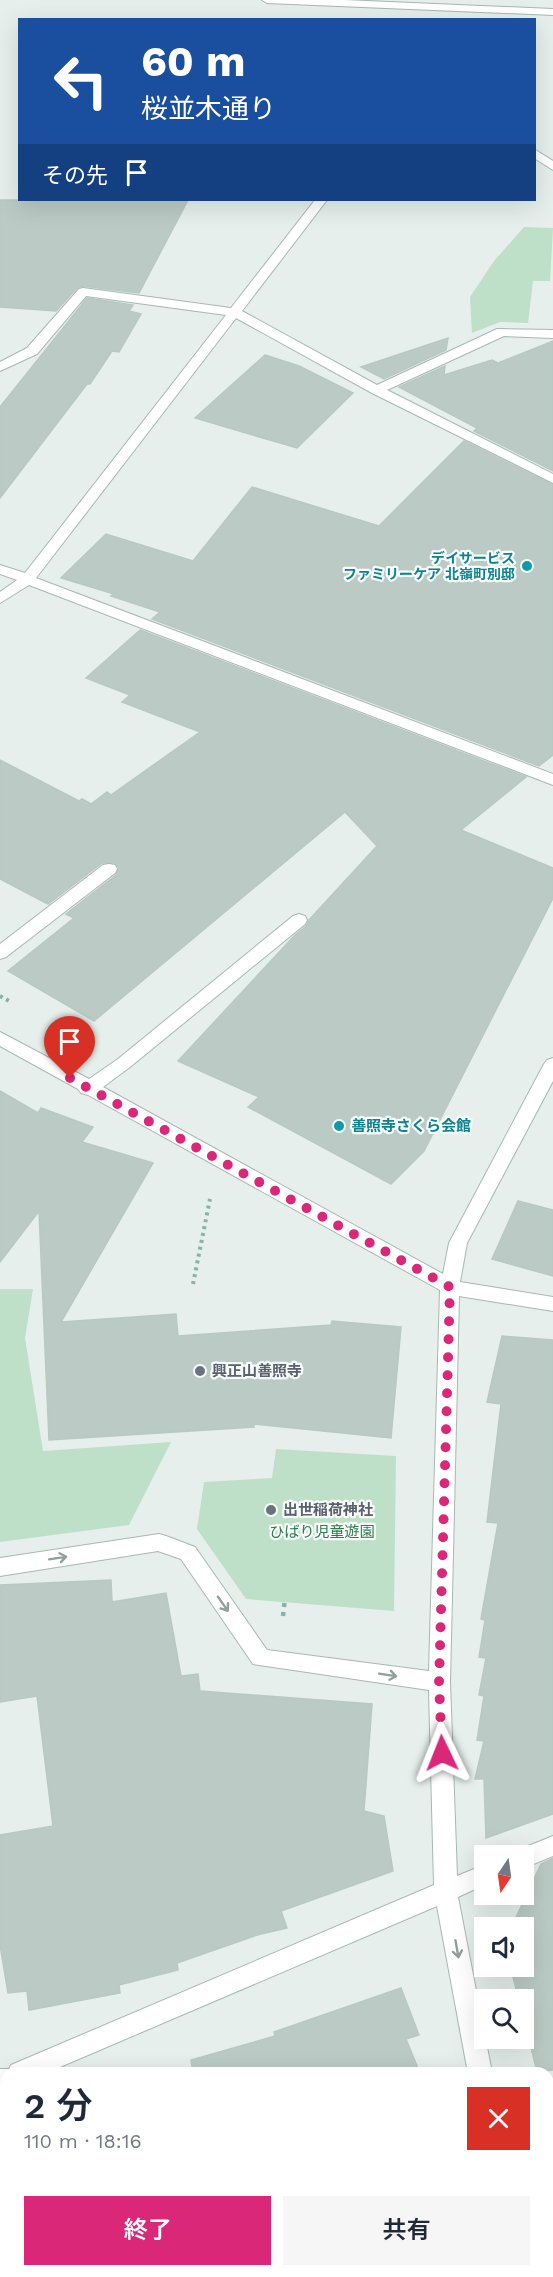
<!DOCTYPE html>
<html lang="ja">
<meta charset="utf-8">
<style>
:root{--surface:#fff;--page:#f6f6f7;--text:#1f2937;--muted:#747a83;--accent:#db2777}
body{margin:0;font-family:"Work Sans","Noto Sans JP",sans-serif;background:var(--page);color:var(--text);height:100vh;display:flex;flex-direction:column;font-size:22px;white-space:nowrap}
*{box-sizing:border-box;margin:0}
p{font-size:20px;color:var(--muted)}
.icon{flex:none;width:33px;height:33px;fill:none;stroke:currentColor;stroke-width:2;stroke-linecap:round;stroke-linejoin:round}
.map{position:relative;flex:1;overflow:hidden}
.details{position:absolute;left:0px;top:2067px;width:554px;height:210px;display:flex;flex-direction:column;background:var(--surface);border-radius:18px 18px 0 0;box-shadow:0 6px 24px #0002}
.details>*{flex:none}
.banner{position:absolute;left:18px;top:18px;width:518px;height:183px;border-radius:0px;box-shadow:0 6px 24px #0002;background:#1a4fa0;color:#fff;overflow:hidden}
.needle{width:39px;rotate:193deg}
.controls{position:absolute;left:474px;top:1845px;display:grid;gap:12px}
.controls a{display:grid;place-items:center;width:60px;height:60px;border-radius:0px;background:var(--surface);box-shadow:0 6px 24px #0002;font-size:30px}
.pin{position:absolute;display:grid;place-items:center;width:51px;height:51px;color:#fff;margin:-62px -26px;border-radius:50% 50% 50% 0;rotate:-45deg;box-shadow:0 0 6px #0007}
.pin .icon{rotate:45deg}
.me{position:absolute;width:66px;margin:-33px;rotate:358deg;stroke-linejoin:round;filter:drop-shadow(0 0 4px #0008)}
.turn{display:flex;align-items:center;gap:21px;height:126px;padding:0 24px;font-size:27px}
.turn .icon{width:78px;height:78px;stroke-width:2.5}
.turn b{display:block;font-size:42px;line-height:51px}
.then{display:flex;align-items:center;height:57px;padding:0 24px;background:#0003;gap:12px;font-size:22px}
.round{display:grid;place-items:center;flex:none;width:63px;height:63px;border-radius:0px;background:var(--page)}
.overview{display:flex;align-items:center;justify-content:space-between;height:102px;padding:0 24px}
h1{font-size:36px;font-weight:600;line-height:45px}
.cta{display:flex;gap:12px;margin-top:auto;padding:12px 24px}
.cta a{flex:1;height:69px;border-radius:0px;background:var(--accent);color:#fff;font-size:24px;font-weight:600;line-height:69px;text-align:center}
.cta a+a{background:var(--page);color:var(--text)}
.map>svg:first-child{display:block}
.green{fill:#bfe0c8}
.building{fill:#bbcac4;stroke:#b8c9c2;stroke-width:1.5}
.lines{fill:none;stroke-linecap:round;stroke-linejoin:round}
.minor-casing{stroke:#a8b8b2;stroke-width:2}
.path-far1{stroke:#86b3a5;stroke-width:4;stroke-dasharray:3 4;stroke-linecap:butt}
.path{stroke:#86b3a5;stroke-width:4.5;stroke-dasharray:4 5;stroke-linecap:butt}
.minor{fill:#fff;fill-rule:evenodd}
.oneway{stroke:#92a09c}
.route{stroke:#db2777;stroke-width:10;stroke-dasharray:0 18}
.culture-dot{fill:#0f9aa8;stroke:#f7fbf9;stroke-width:2}
.worship-dot{fill:#6b7280;stroke:#f7fbf9;stroke-width:2}
.labels{text-anchor:middle;dominant-baseline:central;stroke-width:4.5;stroke-linejoin:round;paint-order:stroke}
.far-culture-label{font-size:14px;font-weight:bold;fill:#0d838f;stroke:#f7fbf9;text-anchor:end}
.culture-label{font-size:15px;font-weight:bold;fill:#0d838f;stroke:#f7fbf9;text-anchor:start}
.worship-label{font-size:15px;font-weight:bold;fill:#5b616d;stroke:#f7fbf9;text-anchor:start}
.park-label{font-size:15px;fill:#2d7a4b;stroke:#f7fbf9}
</style>
<div class="map">
<svg width="553" height="2277" viewBox="0 0 553 2277">
<rect width="100%" height="100%" fill="#e6efeb"/>
<g class="green">
<polygon points="524,227 553,228 550,281 533,281 528,323 500,322 472,333 470,297 494,261"/>
<polygon points="0,1289 33,1289 25,1338 43,1451 171,1442 129,1525 0,1542"/>
<polygon points="276,1449 396,1456 394,1611 246,1599 197,1529 204,1482 272,1478"/>
</g>
<g class="building">
<polygon points="0,200 188,200 139,293 82,286 77,288 56,311 0,307"/>
<polygon points="87,298 133,305 129,311 141,314 119,352 112,351 90,384 87,384 0,498 0,407"/>
<polygon points="448,338 446,350 384,379 361,367"/>
<polygon points="553,341 553,471 474,431 477,428 399,387 445,366 444,375 492,360 498,363"/>
<polygon points="265,355 299,366 353,393 297,448 195,418"/>
<polygon points="464,441 553,485 553,755 539,766 152,619 160,612 111,596 114,594 61,578 106,534 193,561 252,487 379,526"/>
<polygon points="140,630 526,777 461,830 553,868 553,898 424,1151 391,1184 248,1107 259,1097 178,1061 295,935 306,926 309,920 377,846 345,812 94,1021 8,971 74,918 66,914 116,875 119,868 115,863 102,863 48,904 0,879 0,760 79,801 82,799 91,804 107,792 111,795 200,732 122,702 130,695 86,678"/>
<polygon points="0,1091 38,1113 41,1108 93,1127 82,1142 153,1163 61,1322 176,1314 178,1336 331,1325 332,1321 401,1327 391,1438 254,1424 254,1427 49,1440 39,1211 0,1262"/>
<polygon points="518,1201 553,1210 553,1276 492,1259"/>
<polygon points="502,1336 553,1340 553,1814 486,1838 484,1779 475,1779 484,1741 477,1740 484,1696 479,1695 486,1658 479,1657 485,1620 481,1619 498,1523 487,1522 501,1404 487,1402"/>
<polygon points="111,1580 112,1602 166,1593 181,1676 198,1674 200,1691 372,1704 364,1811 384,1816 393,1871 281,1911 287,1928 257,1935 177,1963 178,1970 119,1985 120,1993 29,2010 27,1991 8,1993 0,1945 0,1835 53,1826 37,1696 0,1702 0,1585"/>
<polygon points="553,1858 553,2070 537,2072 524,2019 524,2000 519,2000 510,1966 524,1966 524,1928 511,1928 541,1864"/>
<polygon points="401,1988 419,2035 406,2039 420,2073 193,2073 191,2060 275,2036 274,2032"/>
</g>
<g class="lines">
<defs>
<g id="minor">
<polygon points="262,0 344,0 553,9 553,15 267,3"/>
<polygon points="534,149 553,161 553,170 534,158"/>
<polygon points="315,200 327,200 242,311 377,385 497,329 553,330 553,338 504,336 387,390 553,474 553,483 372,393 236,318 36,578 553,774 553,785 29,585 0,603 0,592 17,580 0,574 0,565 25,573 226,315 86,296 37,354 0,371 0,362 27,348 79,289 83,288 231,308"/>
<polygon points="109,864 115,865 117,869 115,873 6,957 0,959 0,944 103,865"/>
<polygon points="299,914 305,916 307,920 305,924 130,1067 103,1087 443,1274 449,1243 544,1064 547,1060 553,1058 553,1081 467,1243 460,1282 553,1297 553,1311 459,1296 450,1682 457,1876 484,1865 484,1885 458,1897 492,2073 468,2073 437,1906 46,2073 6,2073 6,2111 0,2108 0,2069 9,2069 11,2065 434,1885 429,1690 253,1664 181,1559 158,1551 0,1576 0,1558 159,1534 166,1536 195,1547 267,1650 429,1671 440,1290 88,1095 81,1093 78,1089 0,1046 0,1032 89,1079 118,1059 293,916"/>
<polygon points="553,1836 553,1856 524,1868 524,1856 514,1856 516,1851"/>
<polygon points="553,2124 553,2148 548,2149 548,2125"/>
<polygon points="6,2271 32,2271 33,2277 7,2277"/>
<polygon points="502,2271 528,2271 529,2277 503,2277"/>
</g>
</defs>
<use href="#minor" class="minor-casing"/>
<g class="path-far1">
<polyline points="0,996 11,1002"/>
<polyline points="193,1284 210,1199"/>
</g>
<polyline class="path" points="283,1616 285,1598"/>
<use href="#minor" class="minor"/>
</g>
<defs><path id="oneway-shaft" d="M-6 0H5M1.5-3L5.5 0L1.5 3" fill="none" stroke-width="1.6" stroke-linecap="round" stroke-linejoin="round" transform="scale(1.5)"/></defs>
<g class="oneway">
<use href="#oneway-shaft" transform="translate(58 1558) rotate(-9)"/>
<use href="#oneway-shaft" transform="translate(223 1604) rotate(55)"/>
<use href="#oneway-shaft" transform="translate(388 1675) rotate(9)"/>
<use href="#oneway-shaft" transform="translate(457 1949) rotate(80)"/>
</g>
<g class="lines">
<polyline class="route" points="70,1078 450,1287 439,1683 442,1753"/>
</g>
<g class="culture-dot">
<circle cx="527" cy="566" r="6"/>
<circle cx="339" cy="1126" r="6"/>
</g>
<g class="worship-dot">
<circle cx="200" cy="1371" r="6"/>
<circle cx="271" cy="1510" r="6"/>
</g>
<g class="labels">
<g class="far-culture-label">
<text x="515" y="558">デイサービス<tspan x="515" dy="16">ファミリーケア 北嶺町別邸</tspan></text>
</g>
<g class="culture-label">
<text x="351" y="1126">善照寺さくら会館</text>
</g>
<g class="worship-label">
<text x="212" y="1371">興正山善照寺</text>
<text x="283" y="1510">出世稲荷神社</text>
</g>
<g class="park-label">
<text x="322" y="1532">ひばり児童遊園</text>
</g>
</g>
</svg>
<div class="controls">
<a><svg class="needle" viewBox="-14 -14 28 28"><path d="M0-13l5 13h-10z" fill="#e53935"/><path d="M0 13l5-13h-10z" fill="#747a83"/></svg></a>
<a><svg class="icon" aria-label="sound" viewBox="0 0 24 24"><path d="M4 9h4l5-4v14l-5-4H4zM17 9q2 3 0 6"/></svg></a>
<a><svg class="icon" aria-label="search" viewBox="0 0 24 24"><circle cx="10" cy="10" r="6"/><path d="M15 15l6 6"/></svg></a>
</div>
<div class="pin" style="left:70px;top:1078px;background:#d93025"><svg class="icon" aria-label="arrive" viewBox="0 0 24 24"><path d="M6 21V4h12l-3 4 3 4H6"/></svg></div>
<svg class="me" style="left:442px;top:1753px" viewBox="-20 -20 40 40"><path d="M0-17L14 15 0 8-14 15z" fill="#db2777" stroke="#fff" stroke-width="4"/></svg>
<div class="banner">
<div class="turn"><svg class="icon" aria-label="left" viewBox="0 0 24 24"><path d="M17 20v-9H6M10 6l-5 5 5 5"/></svg><div><b>60 m</b>桜並木通り</div></div>
<div class="then">その先<svg class="icon" aria-label="arrive" viewBox="0 0 24 24"><path d="M6 21V4h12l-3 4 3 4H6"/></svg></div>
</div>
<section class="details">
<div class="overview"><div><h1>2 分</h1><p>110 m · 18:16</p></div><a class="round" style="background:#d93025;color:#fff"><svg class="icon" aria-label="close" viewBox="0 0 24 24"><path d="M6 6l12 12M18 6L6 18"/></svg></a></div>
<div class="cta"><a>終了</a><a>共有</a></div>
</section>
</div>
